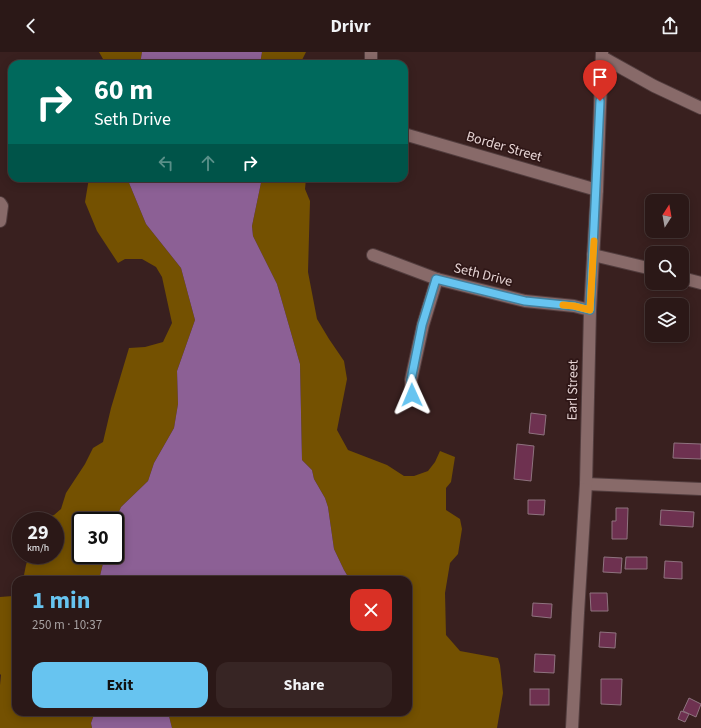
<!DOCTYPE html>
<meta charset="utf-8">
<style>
:root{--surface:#2b1817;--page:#372524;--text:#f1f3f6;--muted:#a6a0a1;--line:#473736;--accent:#67c4f0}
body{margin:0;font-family:"Source Sans 3",sans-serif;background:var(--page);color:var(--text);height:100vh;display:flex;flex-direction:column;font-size:15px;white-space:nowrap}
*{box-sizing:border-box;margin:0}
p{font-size:13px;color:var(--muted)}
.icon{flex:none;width:22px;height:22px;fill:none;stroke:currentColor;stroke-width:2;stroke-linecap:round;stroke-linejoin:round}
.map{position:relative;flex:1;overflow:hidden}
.side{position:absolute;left:12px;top:524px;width:400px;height:140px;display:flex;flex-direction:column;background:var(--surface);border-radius:12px;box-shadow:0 2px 10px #0003,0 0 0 1px var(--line)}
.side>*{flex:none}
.top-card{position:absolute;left:8px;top:8px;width:400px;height:122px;border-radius:12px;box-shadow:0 2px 10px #0003,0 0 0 1px var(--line);background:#00695c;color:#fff;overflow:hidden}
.needle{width:26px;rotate:11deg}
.tools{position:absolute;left:645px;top:142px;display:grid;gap:8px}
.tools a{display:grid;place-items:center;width:44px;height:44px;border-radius:8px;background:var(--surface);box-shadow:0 2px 10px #0003,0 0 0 1px var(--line);font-size:20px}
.speed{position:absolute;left:12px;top:460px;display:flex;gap:8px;font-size:20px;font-weight:700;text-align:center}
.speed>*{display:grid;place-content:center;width:52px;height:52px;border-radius:50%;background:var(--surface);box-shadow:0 2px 10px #0003,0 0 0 1px var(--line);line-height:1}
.speed small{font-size:10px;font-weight:400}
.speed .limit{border:2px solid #111;border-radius:6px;background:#fff;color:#111}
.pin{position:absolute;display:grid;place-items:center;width:34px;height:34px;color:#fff;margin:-41px -17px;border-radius:50% 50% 50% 0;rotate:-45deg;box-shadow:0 0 4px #0007}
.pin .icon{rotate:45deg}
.me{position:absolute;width:44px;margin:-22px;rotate:359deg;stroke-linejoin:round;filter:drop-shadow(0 0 3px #0008)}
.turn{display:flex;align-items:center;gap:14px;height:84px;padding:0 20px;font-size:18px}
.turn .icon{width:52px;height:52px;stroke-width:2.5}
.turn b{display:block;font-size:28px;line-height:34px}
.lanes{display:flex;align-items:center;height:38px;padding:0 20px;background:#0003;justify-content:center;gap:20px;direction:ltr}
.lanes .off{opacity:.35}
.round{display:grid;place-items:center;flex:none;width:42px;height:42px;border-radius:12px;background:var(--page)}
.headline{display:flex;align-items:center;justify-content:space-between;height:68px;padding:0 20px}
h1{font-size:24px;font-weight:700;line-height:30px;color:var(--accent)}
.button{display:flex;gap:8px;margin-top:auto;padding:8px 20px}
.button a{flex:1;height:46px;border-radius:12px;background:var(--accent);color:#111;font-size:16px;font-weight:700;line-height:46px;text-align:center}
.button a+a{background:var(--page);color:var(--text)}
header{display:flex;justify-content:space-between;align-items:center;height:52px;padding:0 20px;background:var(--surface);font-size:18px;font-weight:700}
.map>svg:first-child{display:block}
.forest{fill:#745101}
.water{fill:#8c6095}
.building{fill:#6e3150;stroke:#8f737f}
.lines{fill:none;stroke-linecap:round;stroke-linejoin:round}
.minor-casing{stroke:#523d3e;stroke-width:14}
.minor{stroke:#886a69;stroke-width:12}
.route-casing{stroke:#437f9c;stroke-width:10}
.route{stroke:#67c4f0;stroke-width:7}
.slow{stroke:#f59e0b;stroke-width:7}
.labels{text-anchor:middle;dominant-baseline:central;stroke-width:3.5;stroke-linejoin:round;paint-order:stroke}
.street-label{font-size:14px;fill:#e5d3d3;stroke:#2e1616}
</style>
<header><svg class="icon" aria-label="back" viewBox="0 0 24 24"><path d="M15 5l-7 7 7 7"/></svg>Drivr<svg class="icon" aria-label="share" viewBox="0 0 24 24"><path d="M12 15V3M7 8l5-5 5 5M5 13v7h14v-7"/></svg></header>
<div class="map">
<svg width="701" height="676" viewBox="0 0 701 676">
<rect width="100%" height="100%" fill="#39201f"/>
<g class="forest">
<polygon points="99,0 142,0 140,12 102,12 103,7"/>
<polygon points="262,0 306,0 300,12 260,12"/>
<polygon points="89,126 127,126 146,172 181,216 195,268 177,319 178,352 174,376 154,411 148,429 121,455 115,469 81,469 81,503 105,503 99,528 23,528 26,513 29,503 55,503 55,469 42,469 44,465 54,463 61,457 66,441 85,412 93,396 103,390 111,356 129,296 145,295 163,290 172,271 162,225 156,215 142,207 125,207 118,211 97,179 85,150"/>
<polygon points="262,126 307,126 306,127 305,137 310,149 308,220 317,267 329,287 344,309 347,327 337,378 348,398 387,413 404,424 414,424 428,419 435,410 440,399 455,405 451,430 446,436 446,458 460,467 462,477 458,502 450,511 445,541 446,583 460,599 498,606 500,613 503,641 497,676 172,676 168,660 408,660 408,528 350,528 344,518 334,497 328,455 325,446 314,427 312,418 302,408 300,312 277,232 253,184 252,174"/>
<polygon points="16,539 16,660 95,660 91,671 92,676 0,676 0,633 1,623 0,622 0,545 13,544"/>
</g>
<g class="water">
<polygon points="142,0 262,0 260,12 140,12"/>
<polygon points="127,126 262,126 252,174 253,184 277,232 300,312 302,408 312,418 314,427 325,446 328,455 334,497 344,518 350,528 99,528 105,503 115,503 115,469 121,455 148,429 154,411 174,376 178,352 177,319 195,268 181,216 146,172"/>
<polygon points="95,660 168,660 172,676 92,676 91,671"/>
</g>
<g class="building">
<polygon points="531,361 546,363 544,383 529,381"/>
<polygon points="674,391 701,392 701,407 673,406"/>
<polygon points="517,392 534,394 531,429 514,427"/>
<polygon points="528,448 545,448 544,463 528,462"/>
<polygon points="616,456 628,456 627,487 612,487 612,469 616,469"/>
<polygon points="661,458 694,460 693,475 660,473"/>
<polygon points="604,505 622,506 621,521 603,520"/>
<polygon points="626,505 647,505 647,517 625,517"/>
<polygon points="665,509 682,510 682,527 664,526"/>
<polygon points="590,541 607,541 608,559 591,559"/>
<polygon points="533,551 552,552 551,566 532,564"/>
<polygon points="600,580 616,581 615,596 599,595"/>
<polygon points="535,602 555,603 554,621 534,620"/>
<polygon points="601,627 622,627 621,653 601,652"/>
<rect x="530" y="637" width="19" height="16"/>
<polygon points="689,646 701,652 696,665 683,659"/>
<polygon points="681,659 689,662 685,670 678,667"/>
</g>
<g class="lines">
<defs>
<g id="minor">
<polyline points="602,5 654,34 701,56"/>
<polyline points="371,12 371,0"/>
<polyline points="404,82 597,138"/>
<polyline points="0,151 2,154 0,169"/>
<polyline points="373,203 437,227 525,249 574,254 590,258"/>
<polyline points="593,203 652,217"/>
<polyline points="682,226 701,231"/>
<polyline points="416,348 412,343 411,328 423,273 437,227"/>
<polyline points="586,432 701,437"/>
<polyline points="572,676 578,561 586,432 590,258 597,138 602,0"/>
</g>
</defs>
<use href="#minor" class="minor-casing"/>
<use href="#minor" class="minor"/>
</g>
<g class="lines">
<defs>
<polyline id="route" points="412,343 411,328 422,273 436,227 525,249 574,254 590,258 600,49"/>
</defs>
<use href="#route" class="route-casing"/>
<use href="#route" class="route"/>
<polyline class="slow" points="563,253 574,254 590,258 594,189"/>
</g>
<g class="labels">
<g class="street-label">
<text transform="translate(504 95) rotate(16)">Border Street</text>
<text transform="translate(483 223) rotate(14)">Seth Drive</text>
<text transform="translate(573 338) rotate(-89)">Earl Street</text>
</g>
</g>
</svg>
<div class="tools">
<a><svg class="needle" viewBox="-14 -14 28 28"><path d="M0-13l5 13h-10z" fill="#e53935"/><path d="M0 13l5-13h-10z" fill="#a6a0a1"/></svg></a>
<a><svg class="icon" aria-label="search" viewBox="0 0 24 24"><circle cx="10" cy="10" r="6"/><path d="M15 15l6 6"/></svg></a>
<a><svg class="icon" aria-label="layers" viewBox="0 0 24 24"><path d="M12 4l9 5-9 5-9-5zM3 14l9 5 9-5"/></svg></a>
</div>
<div class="speed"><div>29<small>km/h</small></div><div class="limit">30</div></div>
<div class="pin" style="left:600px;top:49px;background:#d93025"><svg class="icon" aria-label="arrive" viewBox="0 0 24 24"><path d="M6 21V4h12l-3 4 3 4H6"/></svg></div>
<svg class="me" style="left:412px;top:343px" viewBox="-20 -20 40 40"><path d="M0-17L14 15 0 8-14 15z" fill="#67c4f0" stroke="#fff" stroke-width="4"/></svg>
<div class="top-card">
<div class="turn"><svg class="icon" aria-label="right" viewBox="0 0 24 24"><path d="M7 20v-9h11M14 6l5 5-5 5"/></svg><div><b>60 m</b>Seth Drive</div></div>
<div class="lanes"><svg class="icon off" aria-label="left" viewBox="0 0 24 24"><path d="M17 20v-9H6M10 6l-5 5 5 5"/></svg><svg class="icon off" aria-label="ahead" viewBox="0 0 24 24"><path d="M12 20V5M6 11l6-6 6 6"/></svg><svg class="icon" aria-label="right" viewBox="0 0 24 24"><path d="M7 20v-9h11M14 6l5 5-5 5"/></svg></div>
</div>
<section class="side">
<div class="headline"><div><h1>1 min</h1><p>250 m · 10:37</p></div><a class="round" style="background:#d93025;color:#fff"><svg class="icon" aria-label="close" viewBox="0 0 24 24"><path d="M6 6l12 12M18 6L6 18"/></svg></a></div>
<div class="button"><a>Exit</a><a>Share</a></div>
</section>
</div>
